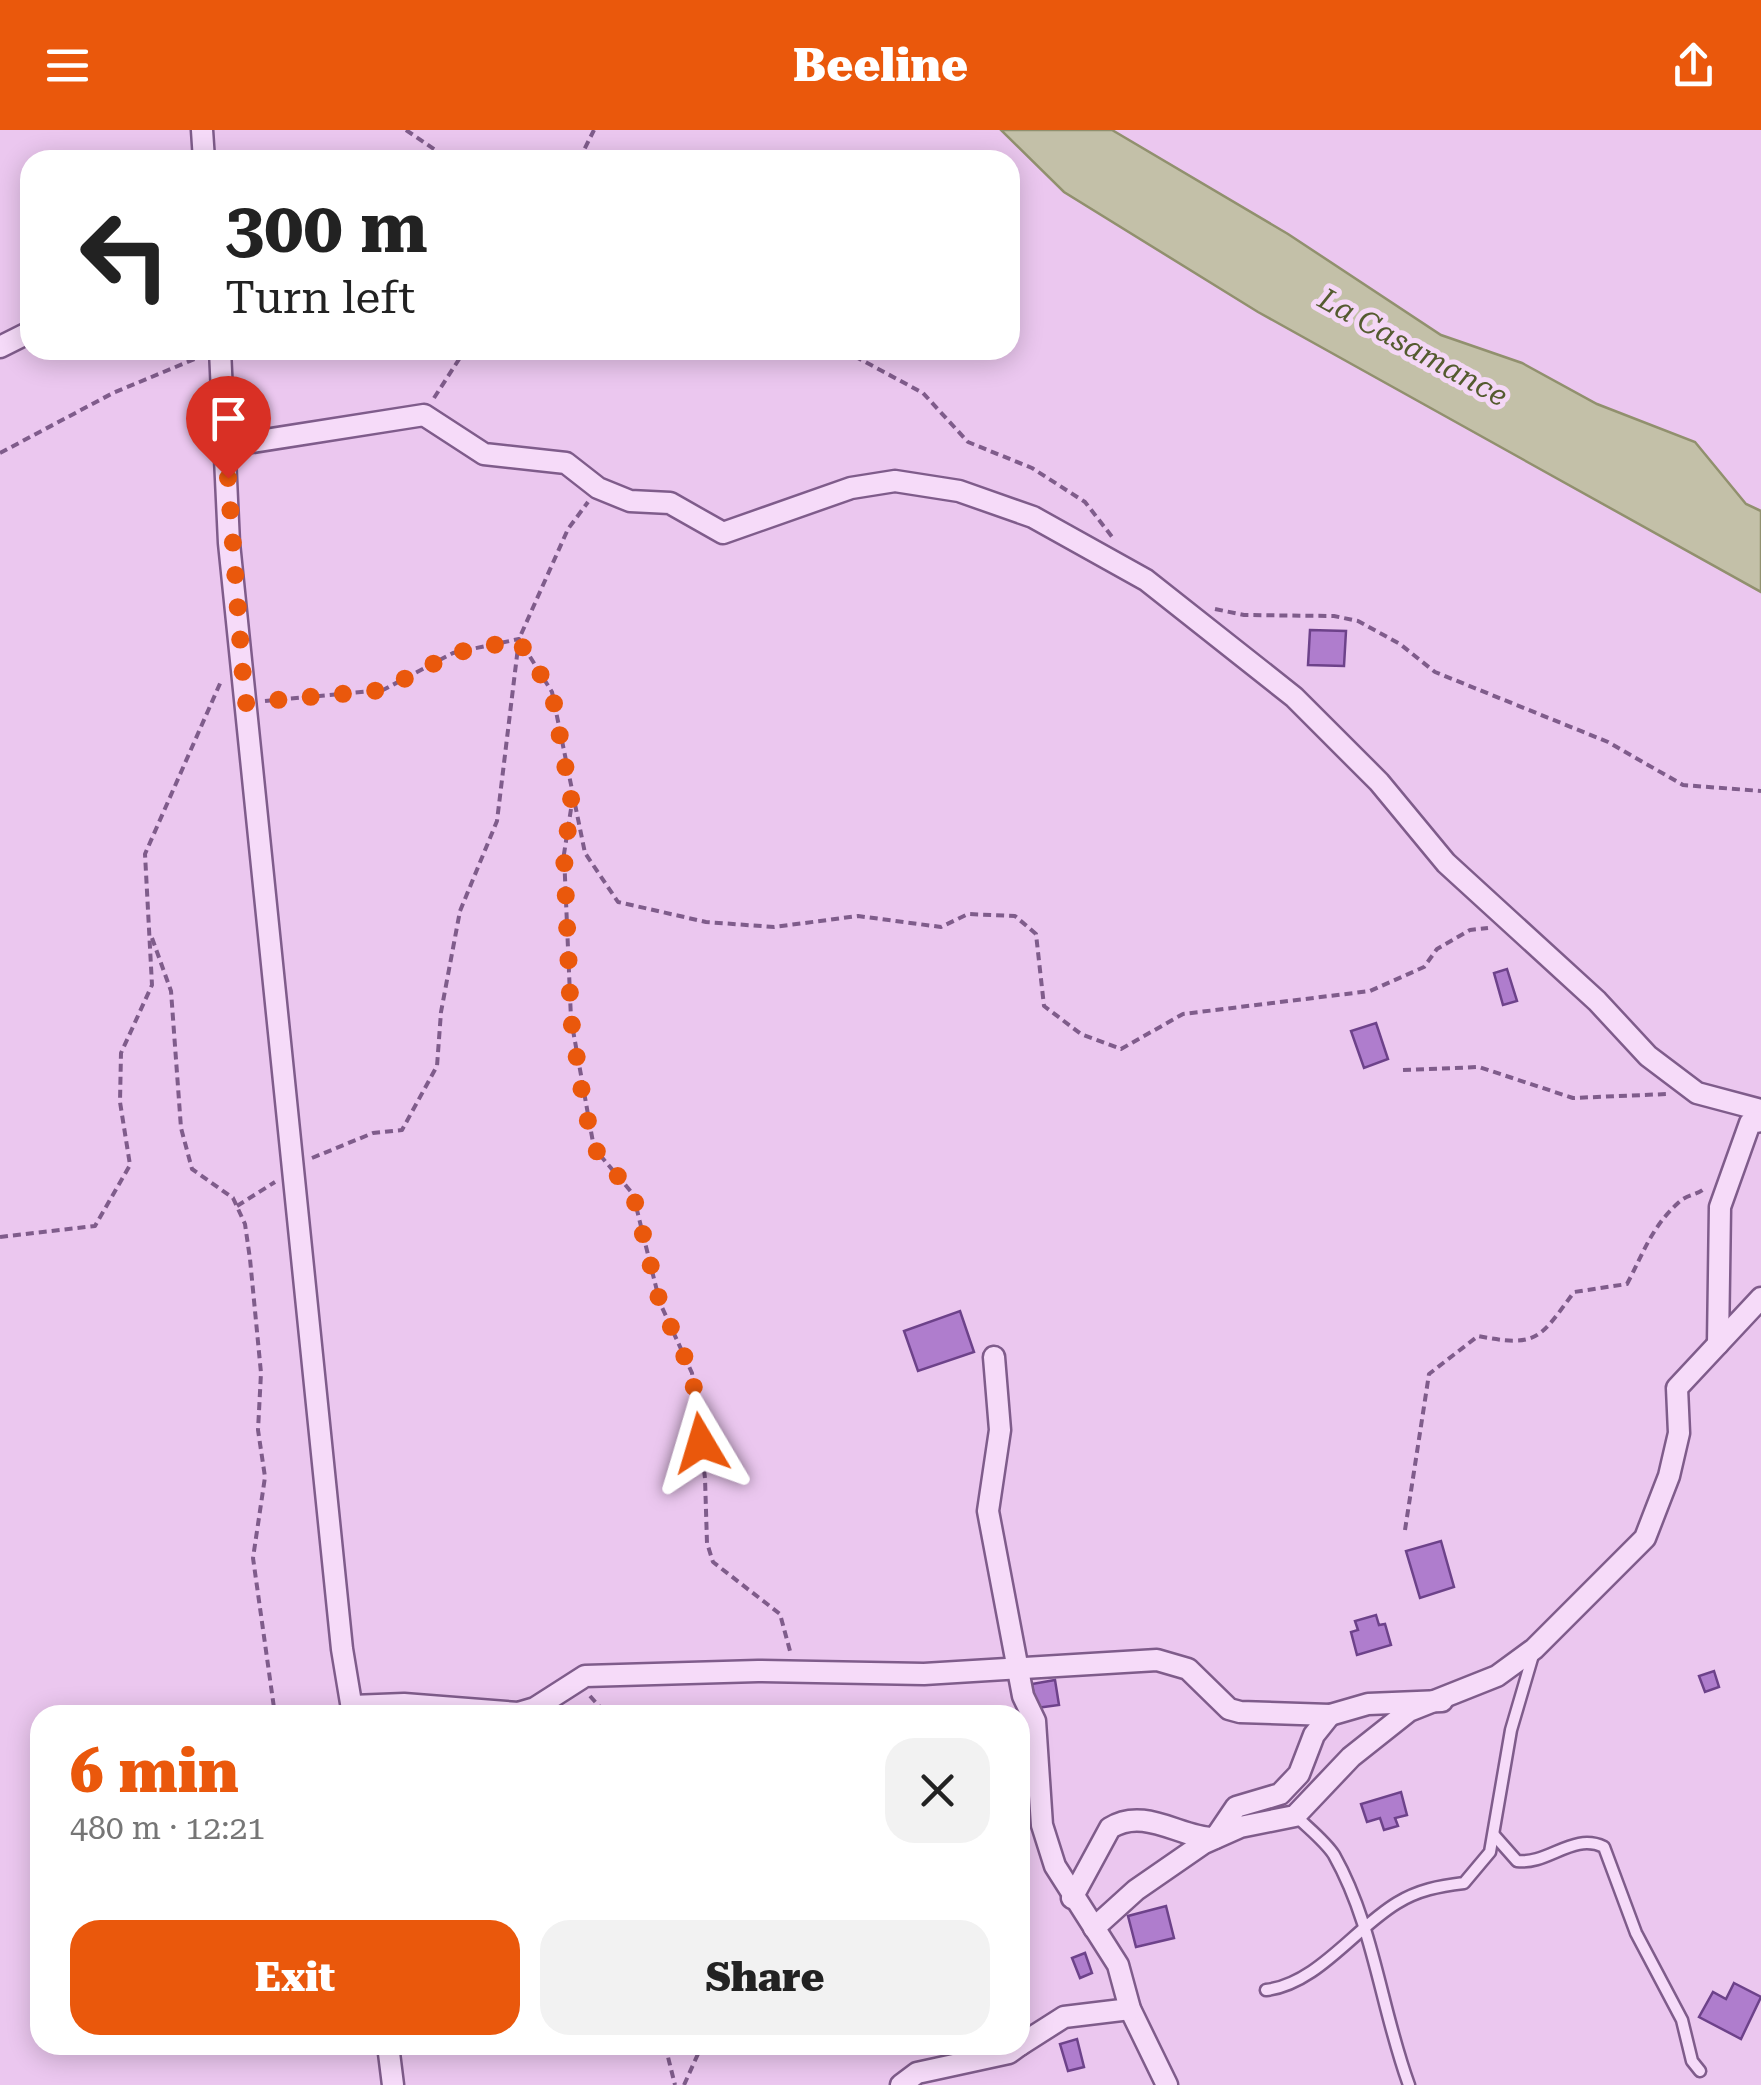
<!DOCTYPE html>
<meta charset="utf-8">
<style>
:root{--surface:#fff;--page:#f2f2f2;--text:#222;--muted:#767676;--accent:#ea580c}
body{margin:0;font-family:"Roboto Serif",serif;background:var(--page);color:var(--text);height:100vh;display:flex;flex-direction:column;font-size:38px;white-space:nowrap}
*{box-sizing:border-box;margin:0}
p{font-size:32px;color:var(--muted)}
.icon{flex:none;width:55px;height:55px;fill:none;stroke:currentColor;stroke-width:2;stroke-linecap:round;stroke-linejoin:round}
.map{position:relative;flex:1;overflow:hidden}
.drawer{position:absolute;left:30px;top:1575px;width:1000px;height:350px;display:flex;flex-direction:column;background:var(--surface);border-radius:30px;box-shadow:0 5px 25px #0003}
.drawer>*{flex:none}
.banner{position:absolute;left:20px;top:20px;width:1000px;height:210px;border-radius:30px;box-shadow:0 5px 25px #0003;background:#fff;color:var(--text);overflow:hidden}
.pin{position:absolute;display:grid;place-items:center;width:85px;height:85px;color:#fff;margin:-102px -42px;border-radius:50% 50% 50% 0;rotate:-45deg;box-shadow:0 0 10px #0007}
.pin .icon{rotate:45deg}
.me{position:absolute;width:110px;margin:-55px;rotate:353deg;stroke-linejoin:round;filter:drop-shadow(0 0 8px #0008)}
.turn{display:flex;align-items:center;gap:35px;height:210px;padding:0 40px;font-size:45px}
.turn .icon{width:130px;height:130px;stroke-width:2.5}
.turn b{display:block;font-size:70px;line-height:85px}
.round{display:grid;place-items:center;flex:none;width:105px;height:105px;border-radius:30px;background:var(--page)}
.headline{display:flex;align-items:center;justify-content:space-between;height:170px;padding:0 40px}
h1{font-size:60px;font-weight:800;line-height:75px;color:var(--accent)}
.cta{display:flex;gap:20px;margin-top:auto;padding:20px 40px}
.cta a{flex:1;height:115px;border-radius:30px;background:var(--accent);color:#fff;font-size:40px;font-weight:800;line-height:115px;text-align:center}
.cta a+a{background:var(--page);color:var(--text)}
header{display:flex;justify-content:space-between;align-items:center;height:130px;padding:0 40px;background:var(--accent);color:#fff;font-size:45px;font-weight:800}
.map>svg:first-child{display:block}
.water{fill:#c3c0a8;stroke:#91906e;stroke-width:2.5}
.building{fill:#af7dcd;stroke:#6d428a;stroke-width:2.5}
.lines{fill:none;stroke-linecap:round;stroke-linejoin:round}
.lane-casing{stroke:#7f5c8b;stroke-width:15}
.street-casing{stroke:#7f5c8b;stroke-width:25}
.path{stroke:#7f5c8b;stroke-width:4;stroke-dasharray:8 5;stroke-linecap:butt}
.lane{stroke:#f6dbf9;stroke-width:10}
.street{stroke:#f6dbf9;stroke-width:20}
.route{stroke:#ea580c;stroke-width:18;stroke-dasharray:0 32.4}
.labels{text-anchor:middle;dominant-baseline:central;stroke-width:10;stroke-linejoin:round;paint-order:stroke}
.water-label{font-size:30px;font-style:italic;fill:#545b2f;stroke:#f4d7f6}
</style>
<header><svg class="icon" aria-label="menu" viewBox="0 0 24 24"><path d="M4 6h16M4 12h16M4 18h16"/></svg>Beeline<svg class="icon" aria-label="share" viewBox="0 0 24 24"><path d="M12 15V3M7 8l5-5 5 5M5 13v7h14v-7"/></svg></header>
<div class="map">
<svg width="1761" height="1955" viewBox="0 0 1761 1955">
<rect width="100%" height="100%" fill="#ebc7ef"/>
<polygon class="water" points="1001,0 1112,0 1288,104 1441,205 1522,233 1597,274 1695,312 1746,374 1761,381 1761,462 1258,182 1064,62"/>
<g class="building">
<polygon points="1310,500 1346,501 1344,536 1308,535"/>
<polygon points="1507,839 1517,871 1503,875 1494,843"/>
<polygon points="1376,893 1388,929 1364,938 1351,901"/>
<polygon points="960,1181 974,1222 918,1241 904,1201"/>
<polygon points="1441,1411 1454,1457 1420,1468 1406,1421"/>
<polygon points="1376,1485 1379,1495 1385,1494 1391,1515 1357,1525 1351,1502 1358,1500 1355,1491"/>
<polygon points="1714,1541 1719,1557 1705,1562 1699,1546"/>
<polygon points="1055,1550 1059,1575 1036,1578 1032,1554"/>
<polygon points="1401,1662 1407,1685 1395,1688 1398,1696 1384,1700 1380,1688 1367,1692 1361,1674"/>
<polygon points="1166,1776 1174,1808 1136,1817 1128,1786"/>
<polygon points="1085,1823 1092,1843 1080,1848 1072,1828"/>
<polygon points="1734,1853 1761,1867 1741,1909 1699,1887 1713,1862 1726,1869"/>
<polygon points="1077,1909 1084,1937 1068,1941 1060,1914"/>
</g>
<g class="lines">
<defs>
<g id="lane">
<path d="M1296 1686C1308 1698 1325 1711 1334 1725 1374 1796 1381 1879 1409 1955"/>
<path d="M1494 1705 1517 1731C1548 1735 1573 1702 1604 1717L1636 1803 1682 1890 1692 1931 1700 1941"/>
<path d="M1266 1860C1317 1854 1354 1799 1397 1773 1418 1760 1439 1756 1464 1753L1490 1722 1511 1600 1533 1525"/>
</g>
<g id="street">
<polyline points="202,0 204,30"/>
<polyline points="0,217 30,202"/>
<polyline points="220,220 229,413 342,1519 353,1585"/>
<polyline points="227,316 424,285 484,324 566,333 598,358 630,371 670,373 723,403 851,358 895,351 959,361 1033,387 1146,450 1294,567 1379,652 1446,733 1597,871 1648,926 1697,963 1761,980"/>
<polyline points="1718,1214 1720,1077 1750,993 1761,991"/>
<polyline points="994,1227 1000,1300 988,1381 1023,1566 1035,1591 1042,1695 1055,1736 1118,1835 1130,1879 1167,1955"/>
<polyline points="352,1576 404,1574 518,1583 535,1578 585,1546 758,1541 924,1544 1157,1530 1188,1539 1229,1579 1240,1582 1330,1585 1368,1574 1442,1571"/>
<path d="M1072 1768 1110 1698C1145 1676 1182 1709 1215 1708L1236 1677 1280 1664 1299 1644 1314 1605 1330 1585"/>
<polyline points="1094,1798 1136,1760 1204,1713 1240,1697 1295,1686 1351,1627 1409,1581 1497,1546 1534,1519 1645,1408 1669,1346 1679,1303 1677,1258 1761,1168"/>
<polyline points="388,1915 393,1955"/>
<polyline points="1020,1915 1064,1887 1130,1879"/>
<polyline points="901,1955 917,1943 1009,1923 1020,1915"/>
</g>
</defs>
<use href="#lane" class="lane-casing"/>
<use href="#street" class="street-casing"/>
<g class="path">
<polyline points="406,0 450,30"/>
<polyline points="579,30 594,0"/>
<polyline points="843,220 923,263 968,312 1032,338 1085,372 1113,408"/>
<polyline points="434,268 465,220"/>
<polyline points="0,323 113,263 202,226"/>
<polyline points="1215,479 1244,485 1334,486 1358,491 1400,514 1435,542 1608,612 1683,655 1761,661"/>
<polyline points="265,571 383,560 453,523 519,509 552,562 585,723 618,772 706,792 774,797 858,786 941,797 968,784 1015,786 1036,804 1044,876 1081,904 1121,919 1183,884 1370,861 1424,837 1437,819 1470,800 1488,798"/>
<polyline points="571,679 564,724 571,889 594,1018 633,1064 660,1173 692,1243 705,1348 707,1413 713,1432 780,1484 790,1521"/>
<polyline points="152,808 171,861 181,998 192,1039 233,1068 245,1094 250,1129 261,1243 258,1300 265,1347 253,1428 275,1585"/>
<polyline points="1403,940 1479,937 1573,968 1667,964"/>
<polyline points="312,1028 373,1003 402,1000 437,936 441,882 460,781 497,691 519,509 568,399 588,372"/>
<polyline points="237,1076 275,1052"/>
<polyline points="0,1107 95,1096 130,1035 120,972 121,923 152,855 145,724 222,549"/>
<path d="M1405 1400 1429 1244 1478 1206C1538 1218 1540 1208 1574 1162L1627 1154C1644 1122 1651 1098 1678 1073 1687 1064 1696 1066 1705 1058"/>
<polyline points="590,1566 607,1585"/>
<polyline points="665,1915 675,1955"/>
<polyline points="684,1955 702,1915"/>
</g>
<use href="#lane" class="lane"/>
<use href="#street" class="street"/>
</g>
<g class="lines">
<polyline class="route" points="228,348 245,573 383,560 454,523 518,510 552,562 572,674 564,724 571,889 583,969 594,1018 633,1064 660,1173 692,1243 701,1313"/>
</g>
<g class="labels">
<g class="water-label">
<text transform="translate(1413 217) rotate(29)">La Casamance</text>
</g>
</g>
</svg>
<div class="pin" style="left:228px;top:348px;background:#d93025"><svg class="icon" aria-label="arrive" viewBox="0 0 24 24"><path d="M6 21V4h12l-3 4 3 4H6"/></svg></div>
<svg class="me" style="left:701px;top:1313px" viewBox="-20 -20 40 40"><path d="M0-17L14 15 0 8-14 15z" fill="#ea580c" stroke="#fff" stroke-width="4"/></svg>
<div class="banner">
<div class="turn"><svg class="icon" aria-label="left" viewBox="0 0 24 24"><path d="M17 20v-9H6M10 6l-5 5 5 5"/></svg><div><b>300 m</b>Turn left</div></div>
</div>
<section class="drawer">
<div class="headline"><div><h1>6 min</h1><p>480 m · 12:21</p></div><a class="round"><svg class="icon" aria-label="close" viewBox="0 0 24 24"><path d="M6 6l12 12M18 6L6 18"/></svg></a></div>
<div class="cta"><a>Exit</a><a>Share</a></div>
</section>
</div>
